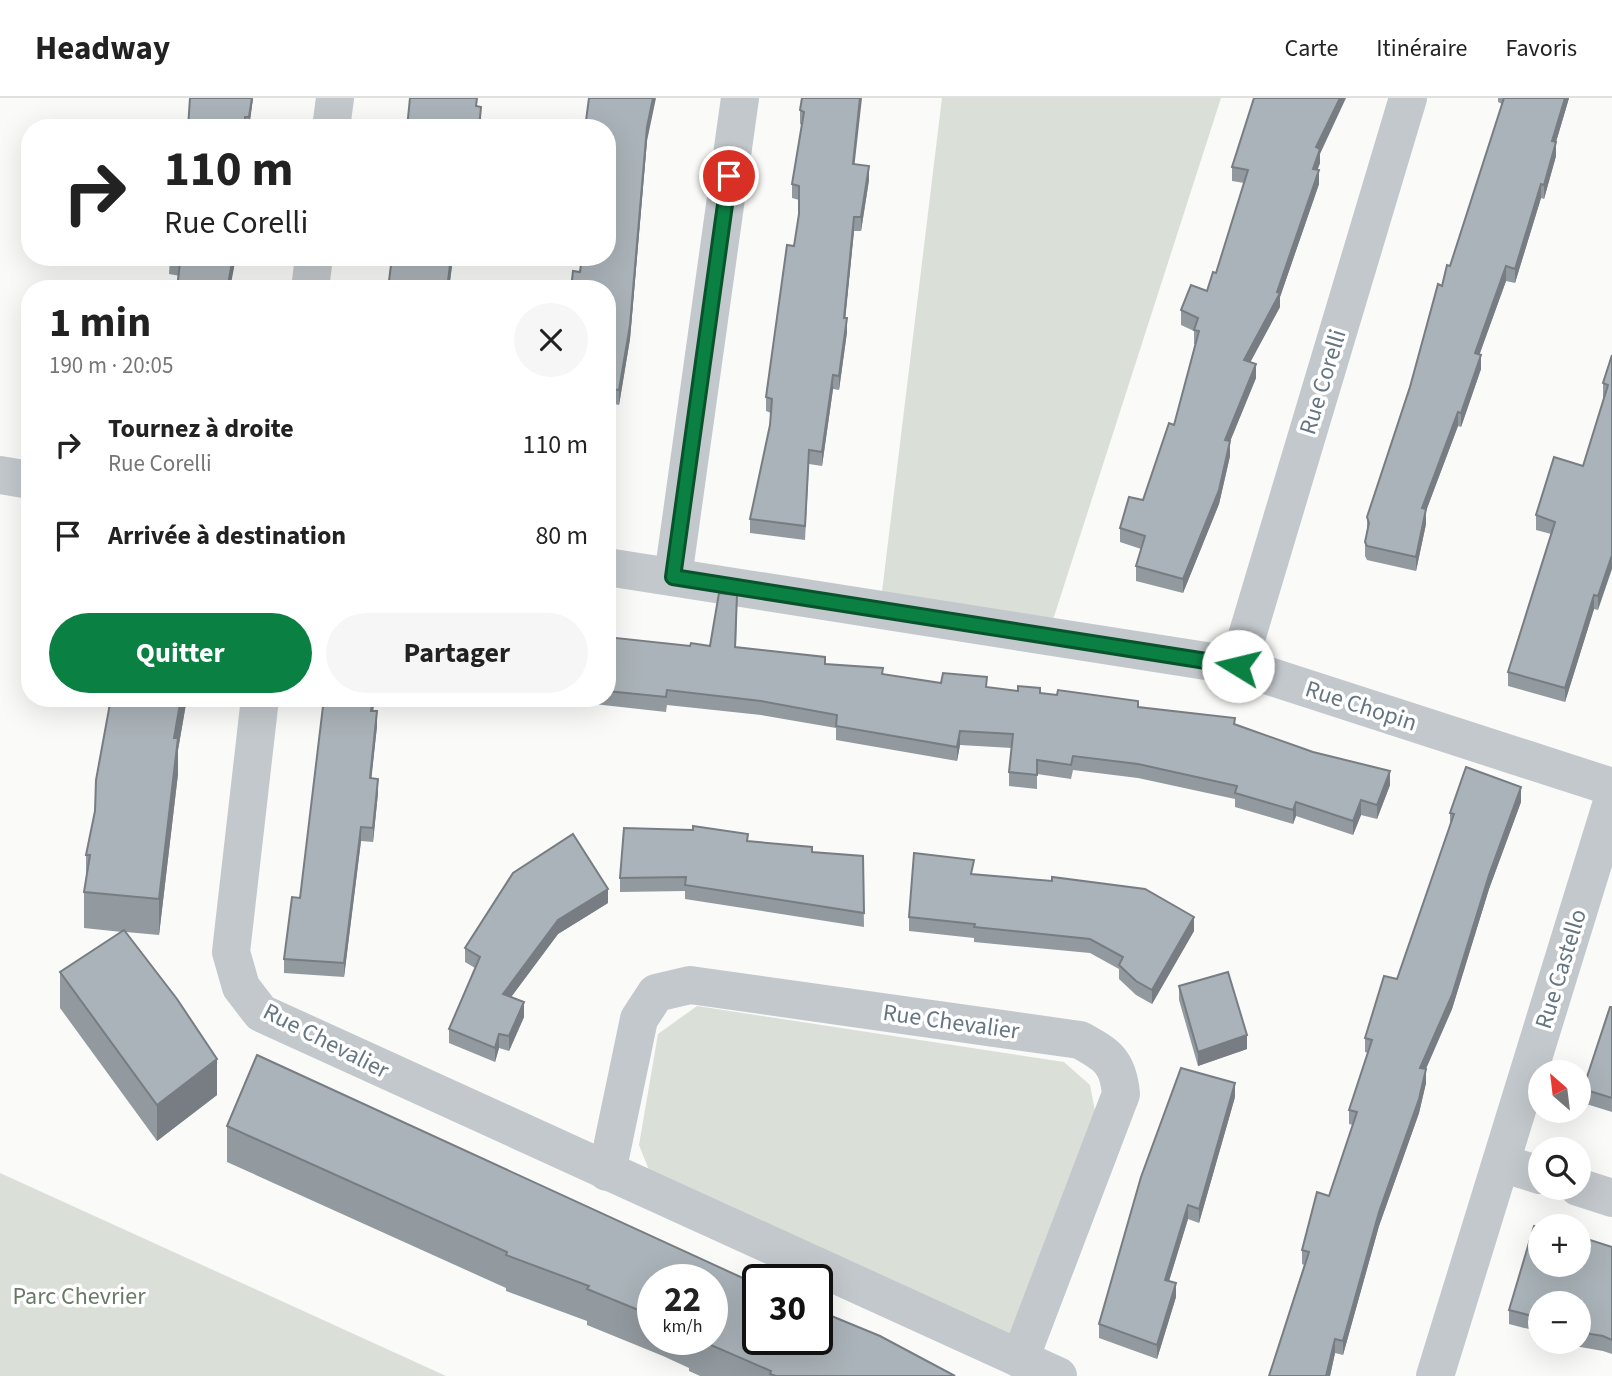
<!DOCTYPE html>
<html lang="fr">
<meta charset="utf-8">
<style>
:root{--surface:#fff;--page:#f6f6f6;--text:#222;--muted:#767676;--line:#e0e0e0;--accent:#0b8043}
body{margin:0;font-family:"Source Sans 3",sans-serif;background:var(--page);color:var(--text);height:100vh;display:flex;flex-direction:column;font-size:26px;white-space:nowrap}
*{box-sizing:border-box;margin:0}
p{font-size:23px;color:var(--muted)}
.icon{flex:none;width:38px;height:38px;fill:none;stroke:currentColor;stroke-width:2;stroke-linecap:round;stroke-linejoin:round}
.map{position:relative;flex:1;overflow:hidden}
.side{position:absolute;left:21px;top:182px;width:595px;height:427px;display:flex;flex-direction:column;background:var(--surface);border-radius:28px;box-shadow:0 7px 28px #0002}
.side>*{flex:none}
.hud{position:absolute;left:21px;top:21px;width:595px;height:147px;border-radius:28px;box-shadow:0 7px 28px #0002;background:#fff;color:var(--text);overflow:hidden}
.needle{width:46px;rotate:332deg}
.controls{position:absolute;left:1528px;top:962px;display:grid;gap:14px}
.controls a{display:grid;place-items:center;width:63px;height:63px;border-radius:50%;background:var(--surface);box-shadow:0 7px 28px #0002;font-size:35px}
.speed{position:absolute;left:637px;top:1166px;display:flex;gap:14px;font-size:35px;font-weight:700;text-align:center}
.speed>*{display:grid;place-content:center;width:91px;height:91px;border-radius:50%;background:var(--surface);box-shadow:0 7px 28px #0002;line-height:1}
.speed small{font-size:18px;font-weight:400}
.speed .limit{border:4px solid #111;border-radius:10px;background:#fff;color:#111}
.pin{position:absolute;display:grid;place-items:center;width:60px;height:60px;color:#fff;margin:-30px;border:4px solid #fff;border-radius:50%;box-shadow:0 2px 7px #0007}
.me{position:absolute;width:77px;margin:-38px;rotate:279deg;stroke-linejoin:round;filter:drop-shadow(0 0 5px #0008)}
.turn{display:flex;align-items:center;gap:24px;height:147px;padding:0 28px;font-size:32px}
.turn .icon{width:91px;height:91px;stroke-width:2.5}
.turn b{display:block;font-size:49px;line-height:60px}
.round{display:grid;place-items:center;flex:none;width:74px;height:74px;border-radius:37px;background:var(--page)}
.summary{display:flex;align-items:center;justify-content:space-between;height:119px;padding:0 28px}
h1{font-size:42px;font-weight:700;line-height:52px}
.cta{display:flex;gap:14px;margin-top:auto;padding:14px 28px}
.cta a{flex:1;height:80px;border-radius:42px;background:var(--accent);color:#fff;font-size:28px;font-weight:700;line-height:80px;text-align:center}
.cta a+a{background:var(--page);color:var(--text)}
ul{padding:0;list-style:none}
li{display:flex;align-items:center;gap:21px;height:91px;padding:0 28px}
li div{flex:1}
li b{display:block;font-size:26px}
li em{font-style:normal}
header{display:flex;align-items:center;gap:42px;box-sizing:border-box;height:98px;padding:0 35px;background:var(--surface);border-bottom:2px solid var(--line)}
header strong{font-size:33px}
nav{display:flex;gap:38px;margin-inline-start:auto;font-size:24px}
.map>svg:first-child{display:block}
.green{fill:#dadfd7}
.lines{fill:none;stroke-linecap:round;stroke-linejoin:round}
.minor{stroke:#c3c8cc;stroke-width:38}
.wall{fill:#929a9f;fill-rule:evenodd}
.shaded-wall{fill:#777d82}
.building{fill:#aab3b9;stroke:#777d82;stroke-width:2}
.route-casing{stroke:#07532c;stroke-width:18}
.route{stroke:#0b8043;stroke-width:12}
.labels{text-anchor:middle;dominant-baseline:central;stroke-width:7;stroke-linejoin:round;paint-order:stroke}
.street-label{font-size:24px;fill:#657683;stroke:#fff}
.park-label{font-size:24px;fill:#687a64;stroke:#fff}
</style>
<header>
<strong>Headway</strong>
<nav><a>Carte</a><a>Itinéraire</a><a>Favoris</a></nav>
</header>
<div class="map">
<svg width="1612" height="1278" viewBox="0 0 1612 1278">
<rect width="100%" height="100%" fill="#fafaf8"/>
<g class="green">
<polygon points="942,0 1221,0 1051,528 881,502"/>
<polygon points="697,908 1064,964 1090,987 1096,1018 1014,1249 651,1077 639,1047 658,936"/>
<polygon points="0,1075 446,1278 0,1278"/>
</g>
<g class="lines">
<g class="minor">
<polyline points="331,30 335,0"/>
<polyline points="310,191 314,159"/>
<polyline points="0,377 30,382"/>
<polyline points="607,469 1238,568 1612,689"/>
<polyline points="673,479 740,0"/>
<polyline points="1238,568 1408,0"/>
<polyline points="260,600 231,854 241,889 261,915 1058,1278"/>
<polyline points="1501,1065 1540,1077"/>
<path d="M607 1074 639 921 656 895 690 887 1080 942C1107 957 1118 963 1121 996L1020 1261"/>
<polyline points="1578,1089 1612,1100"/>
<polyline points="1435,1278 1612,704"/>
</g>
</g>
<g class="wall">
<polygon points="253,0 249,30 188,30"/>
<polygon points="802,0 854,66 869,82 861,133 854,133 845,220 847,234 839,292 833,291 822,368 809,366 805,442 750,435 750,421 770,327 771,315 766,313 766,299 794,148 799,116 799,102 792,100 792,86 802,27 800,26 800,12"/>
<polygon points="1498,0 1569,0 1556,44 1556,58 1544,101 1541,100 1515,185 1506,183 1479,257 1481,271 1461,329 1458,328 1426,413 1426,426 1416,473 1367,462 1365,458 1365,444 1367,433 1367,419 1442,188 1450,168 1502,6 1498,4"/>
<polygon points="647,43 630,241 619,307 610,305 607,373 607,191 580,174"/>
<polygon points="1320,56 1320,65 1317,72 1319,86 1280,199 1280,209 1250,264 1256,280 1230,343 1230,358 1219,406 1183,495 1136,483 1136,468 1141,451 1120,444 1120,430 1143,402 1174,327 1195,246 1194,246 1194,233 1181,227 1181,212 1207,193 1216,175 1244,85 1232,83 1232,69"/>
<polygon points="170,159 236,159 230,187 169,176"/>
<polygon points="392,159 461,159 461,162 453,161 449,191 388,191"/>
<polygon points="1612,257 1598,512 1594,511 1565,604 1508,588 1508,574 1551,436 1536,432 1536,417 1583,368 1604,300 1603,300 1603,285"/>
<polygon points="737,512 736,549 883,576 941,585 1040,595 1138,609 1235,627 1390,687 1377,721 1361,717 1353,737 1296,718 1293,726 1235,709 1235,701 1138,680 1073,672 1071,681 1037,676 1037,691 1009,688 1009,674 1012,650 960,647 957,663 836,642 836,630 761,617 667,607 666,614 567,603 567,600 607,600 607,539 690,548 710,548"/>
<polygon points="108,600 187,600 178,652 178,676 159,837 126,834 217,997 157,1043 60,910 60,874 122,834 84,830 84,794 86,782 86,757 95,713 108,617"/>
<polygon points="324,600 375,600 373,613 377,628 371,681 378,695 373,744 361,743 344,879 284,875 284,861 300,800"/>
<polygon points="1521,704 1489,791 1452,911 1426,971 1426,985 1419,1015 1379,1128 1343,1257 1335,1255 1330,1278 1269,1278 1304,1167 1302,1166 1302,1152 1329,1098 1353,1027 1349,1026 1349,1012 1368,955 1365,954 1365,940 1397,881 1450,727 1450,715"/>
<polygon points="748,743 812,754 863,758 864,829 685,801 685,793 620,794 620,780"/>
<polygon points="974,776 1194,833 1152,906 1136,897 1119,881 1119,871 1090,855 974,844 974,840 909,833 909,819"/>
<polygon points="608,805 558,836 511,899 524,919 509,953 499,950 495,964 449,945 449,931 475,870 465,864 465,850"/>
<polygon points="1179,888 1247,951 1198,968 1179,902"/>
<polygon points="1612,909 1612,1014 1583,1005 1583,991"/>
<polygon points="1235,999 1199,1125 1188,1121 1169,1183 1176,1199 1157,1261 1099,1240 1099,1226"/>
<path d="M227 1028 955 1278H700L689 1273V1270L663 1258 587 1227V1223L506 1193V1190L227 1064ZM653 1181 712 1241H653Z"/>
<polygon points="1612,1149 1612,1256 1603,1253 1569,1247 1569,1244 1578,1244 1578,1206 1540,1206 1540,1234 1509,1226 1509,1212"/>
</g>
<g class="shaded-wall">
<polygon points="252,0 253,0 249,30 249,19"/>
<polygon points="653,0 656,0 647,43 630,241 619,307 619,292 647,29"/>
<polygon points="860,0 862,0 853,80 853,66"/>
<polygon points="1340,0 1346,0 1320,56 1320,65 1313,85 1313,71 1316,49"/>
<polygon points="1565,0 1569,0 1556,44 1556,58 1544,101 1544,87 1552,43"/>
<polygon points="481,9 481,30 479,30"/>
<polygon points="869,68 869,82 861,133 861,119"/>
<polygon points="1319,72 1319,86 1280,199 1280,209 1244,276 1244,262 1277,194"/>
<polygon points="1541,86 1541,100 1515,185 1515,171"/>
<polygon points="854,119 854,133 844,234 844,220"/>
<polygon points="233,159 236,159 230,191 228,187"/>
<polygon points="451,159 453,159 449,191 447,191"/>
<polygon points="1506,168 1506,183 1475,269 1475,255"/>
<polygon points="847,220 847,234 839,292 839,278"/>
<polygon points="1481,257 1481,271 1461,329 1461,315"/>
<polygon points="1256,266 1256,280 1225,356 1225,342"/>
<polygon points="833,277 833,291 822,368 822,354"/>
<polygon points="1458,314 1458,328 1426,413 1426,426 1416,473 1416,459 1422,410"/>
<polygon points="1230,343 1230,358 1219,406 1183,495 1183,481"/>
<polygon points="1612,457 1612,471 1598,512 1598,498"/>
<polygon points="1594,497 1594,511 1565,604 1565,590"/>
<polygon points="181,600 187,600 178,652 178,676 159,837 159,801 174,640"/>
<polygon points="373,600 375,600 371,627 371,613"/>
<polygon points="377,613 377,628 370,694 370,680"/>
<polygon points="960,633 960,647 957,663 957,649"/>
<polygon points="1390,673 1390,687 1377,721 1377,707"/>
<polygon points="378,681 378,695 373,744 373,730"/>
<polygon points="1521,689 1521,704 1489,791 1452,911 1420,984 1420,970"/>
<polygon points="1361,702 1361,717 1353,737 1353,723"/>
<polygon points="1296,704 1296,718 1293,726 1293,712"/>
<polygon points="361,729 361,743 344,879 344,865"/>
<polygon points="608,791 608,805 558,836 503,910 503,896 558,822"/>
<polygon points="1194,819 1194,833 1152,906 1152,892"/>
<polygon points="524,904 524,919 509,953 509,938"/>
<polygon points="499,936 499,950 495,964 495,950"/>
<polygon points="1247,937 1247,951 1198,968 1198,954"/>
<polygon points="217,961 217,997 157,1043 157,1007"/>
<polygon points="1426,971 1426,985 1419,1015 1379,1128 1343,1257 1343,1243 1379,1114"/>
<polygon points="1235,985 1235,999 1199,1125 1199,1111"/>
<polygon points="1188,1107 1188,1121 1165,1196 1165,1182"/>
<polygon points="1176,1185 1176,1199 1157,1261 1157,1247"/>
<polygon points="1335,1241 1335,1255 1330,1278 1326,1278"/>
</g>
<g class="building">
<polygon points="190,0 252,0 249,19 245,19 245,30 188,30"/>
<polygon points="410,0 477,0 476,8 481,9 479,30 407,30"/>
<polygon points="589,0 653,0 647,29 630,227 619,292 610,291 607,359 607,191 571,191 573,173 580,174 582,159 607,159 607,30 585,30"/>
<polygon points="802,0 860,0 853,66 869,68 861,119 854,119 844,220 847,220 839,278 833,277 822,354 809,352 805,428 750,421 770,327 772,301 766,299 787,147 794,148 799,116 799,88 792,86 804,14 800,12"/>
<polygon points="1254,0 1340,0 1316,49 1320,51 1313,71 1319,72 1277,194 1280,195 1244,262 1256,266 1225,342 1230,343 1219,392 1183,481 1136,468 1145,438 1120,430 1129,399 1143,402 1169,325 1174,327 1199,233 1194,232 1198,220 1181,212 1191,187 1207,193 1213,174 1216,175 1248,72 1232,69"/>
<polygon points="1504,0 1565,0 1552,43 1556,44 1544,87 1541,86 1515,171 1506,168 1475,255 1481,257 1461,315 1458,314 1422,410 1426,411 1416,459 1367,448 1365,444 1369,425 1367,419 1410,289 1438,186 1442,188 1447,167 1450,168"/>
<polygon points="170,159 233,159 228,187 235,188 234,191 177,191 180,164 169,162"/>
<polygon points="392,159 451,159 447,191 388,191"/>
<polygon points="1612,257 1612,457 1598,498 1594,497 1565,590 1508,574 1555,424 1536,417 1554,359 1583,368 1608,287 1603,285"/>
<polygon points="719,495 737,497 735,549 825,559 825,566 883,570 882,576 941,585 943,575 987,579 986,589 1018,593 1018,588 1040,590 1040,595 1057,597 1058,592 1138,603 1138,609 1235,620 1234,626 1313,654 1390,673 1377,707 1361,702 1353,723 1296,704 1293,712 1235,695 1237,688 1138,666 1073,658 1071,667 1037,662 1037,677 1009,674 1013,636 960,633 957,649 836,628 837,617 761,603 667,592 666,599 607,593 607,539 690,548 691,545 710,548"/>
<polygon points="111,600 181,600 174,640 178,640 159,801 84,794 90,757 86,757 95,713 96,682"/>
<polygon points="324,600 373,600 371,613 377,613 370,680 378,681 373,730 361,729 344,865 284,861 292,799 300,800"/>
<polygon points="1466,669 1521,689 1489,777 1452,897 1420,970 1426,971 1419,1001 1379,1114 1343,1243 1335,1241 1326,1278 1269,1278 1309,1154 1302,1152 1317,1094 1329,1098 1357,1014 1349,1012 1372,942 1365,940 1384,878 1397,881 1454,716 1450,715"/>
<polygon points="693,728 748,736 747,743 812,749 812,754 863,758 864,815 685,787 686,779 620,780 624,730 693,732"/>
<polygon points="573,736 608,791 558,822 503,896 524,904 509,938 499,936 495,950 449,931 480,859 465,850 513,775"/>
<polygon points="914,755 974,762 971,776 1052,783 1052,779 1145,791 1194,819 1152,892 1136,883 1119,867 1123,859 1090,841 974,829 975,826 909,819"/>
<polygon points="124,832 177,901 217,961 157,1007 60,874"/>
<polygon points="1228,874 1247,937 1198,954 1179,888"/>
<polygon points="1610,909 1612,909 1612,1000 1583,991"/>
<polygon points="257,957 758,1187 758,1241 817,1241 817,1212 880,1238 955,1278 776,1278 770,1276 771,1273 697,1241 712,1241 712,1181 653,1181 653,1218 587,1191 589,1188 506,1157 507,1154 227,1028"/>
<polygon points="1181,970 1235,985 1199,1111 1188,1107 1165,1182 1176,1185 1157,1247 1099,1226 1141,1079"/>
<polygon points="1534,1128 1540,1130 1540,1167 1578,1167 1578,1138 1612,1149 1612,1242 1603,1238 1578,1234 1578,1206 1540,1206 1540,1220 1509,1212"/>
</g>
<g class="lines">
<defs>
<polyline id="route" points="729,78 673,479 1238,568"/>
</defs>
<use href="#route" class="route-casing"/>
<use href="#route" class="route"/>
</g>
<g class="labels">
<g class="street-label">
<text transform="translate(1323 284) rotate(-73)">Rue Corelli</text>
<text transform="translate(1361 608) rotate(18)">Rue Chopin</text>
<text transform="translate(1561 871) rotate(-73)">Rue Castello</text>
<text transform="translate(951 924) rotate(8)">Rue Chevalier</text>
<text transform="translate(326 943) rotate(27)">Rue Chevalier</text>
</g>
<g class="park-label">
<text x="79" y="1198">Parc Chevrier</text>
</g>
</g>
</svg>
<div class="controls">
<a><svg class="needle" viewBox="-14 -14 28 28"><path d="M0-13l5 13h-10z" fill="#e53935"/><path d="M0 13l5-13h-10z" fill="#767676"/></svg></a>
<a><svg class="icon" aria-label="search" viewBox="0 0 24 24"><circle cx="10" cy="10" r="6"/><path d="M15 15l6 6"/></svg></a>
<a>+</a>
<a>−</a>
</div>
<div class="speed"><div>22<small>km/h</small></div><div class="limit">30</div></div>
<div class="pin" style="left:729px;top:78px;background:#d93025"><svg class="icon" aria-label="arrive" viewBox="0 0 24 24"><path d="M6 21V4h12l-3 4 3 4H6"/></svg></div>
<svg class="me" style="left:1238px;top:568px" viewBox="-20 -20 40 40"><circle r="19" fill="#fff"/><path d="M0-13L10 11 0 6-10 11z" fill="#0b8043"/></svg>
<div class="hud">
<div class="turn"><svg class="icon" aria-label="right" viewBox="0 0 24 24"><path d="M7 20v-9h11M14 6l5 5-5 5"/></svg><div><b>110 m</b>Rue Corelli</div></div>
</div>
<section class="side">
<div class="summary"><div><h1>1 min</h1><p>190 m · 20:05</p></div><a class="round"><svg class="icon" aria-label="close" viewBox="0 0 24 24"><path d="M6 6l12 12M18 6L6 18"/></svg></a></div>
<ul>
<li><svg class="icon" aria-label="right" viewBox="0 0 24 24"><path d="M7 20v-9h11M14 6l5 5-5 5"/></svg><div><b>Tournez à droite</b><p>Rue Corelli</p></div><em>110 m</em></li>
<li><svg class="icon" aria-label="arrive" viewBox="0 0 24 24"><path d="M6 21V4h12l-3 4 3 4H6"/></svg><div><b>Arrivée à destination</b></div><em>80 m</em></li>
</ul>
<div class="cta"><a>Quitter</a><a>Partager</a></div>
</section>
</div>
